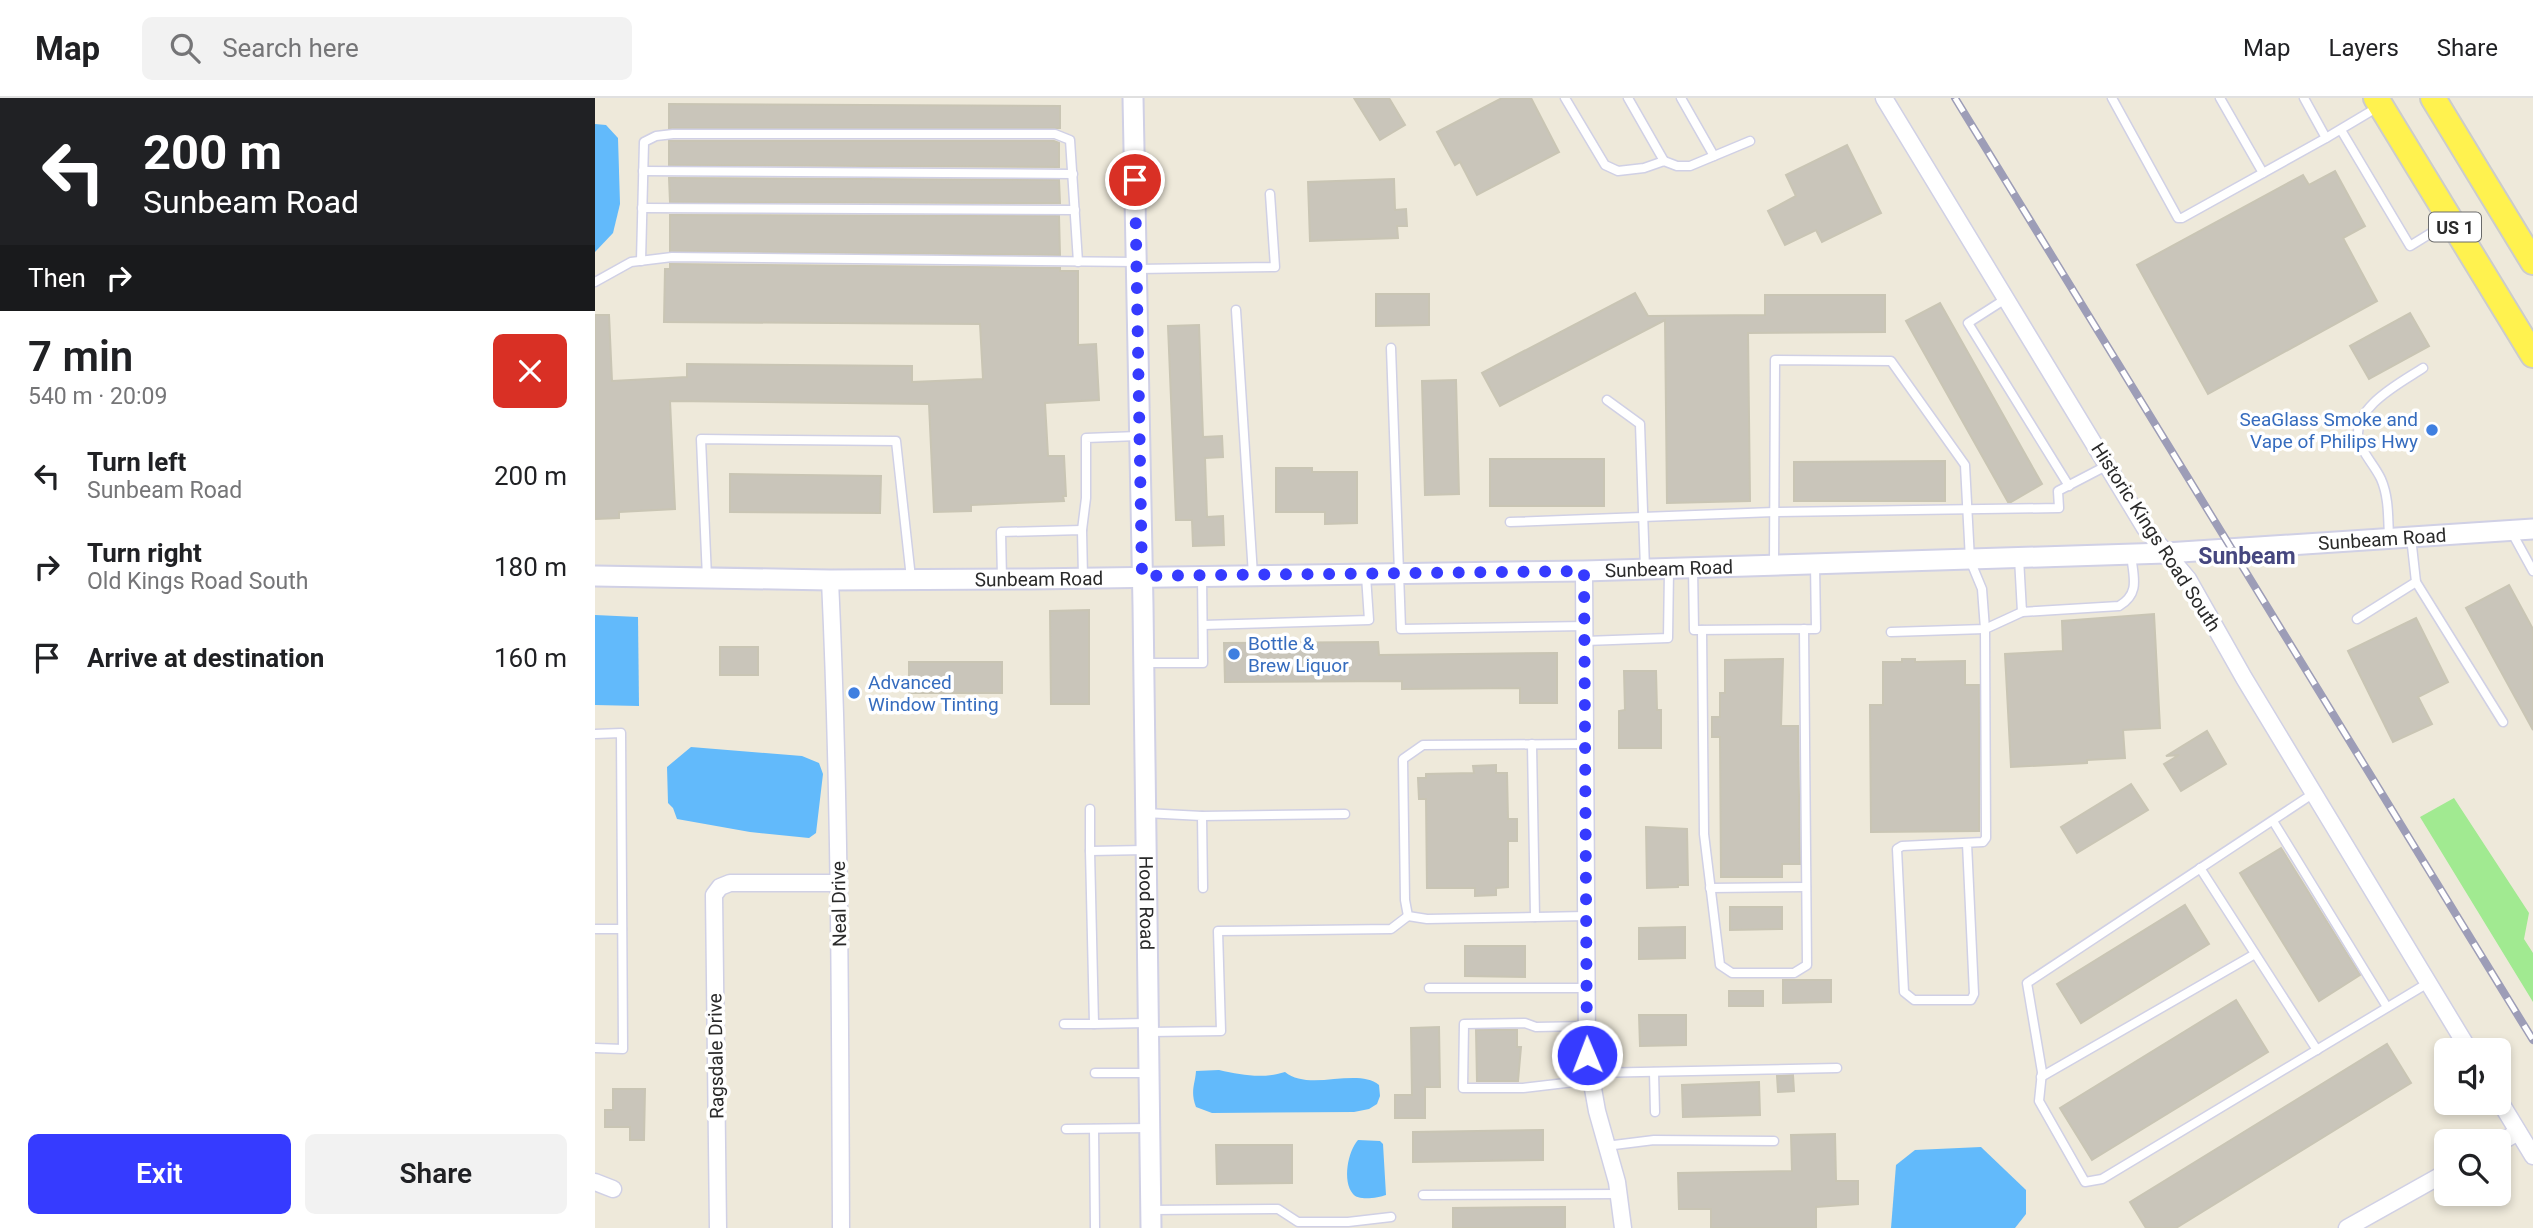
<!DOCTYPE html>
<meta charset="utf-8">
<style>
:root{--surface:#fff;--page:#f2f2f2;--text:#202124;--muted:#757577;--line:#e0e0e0;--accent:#363bff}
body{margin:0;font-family:Roboto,sans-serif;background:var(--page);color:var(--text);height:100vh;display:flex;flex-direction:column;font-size:26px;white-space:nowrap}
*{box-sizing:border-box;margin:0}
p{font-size:23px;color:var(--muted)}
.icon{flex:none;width:38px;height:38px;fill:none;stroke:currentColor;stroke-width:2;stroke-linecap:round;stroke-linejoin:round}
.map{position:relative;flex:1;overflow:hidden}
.side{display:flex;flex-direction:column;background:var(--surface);width:595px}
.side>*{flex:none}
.guide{background:#202124;color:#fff;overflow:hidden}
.fabs{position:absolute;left:1839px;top:940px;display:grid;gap:14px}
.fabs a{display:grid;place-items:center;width:77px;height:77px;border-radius:10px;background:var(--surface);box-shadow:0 4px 10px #0003;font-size:35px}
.pin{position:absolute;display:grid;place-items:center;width:60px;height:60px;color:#fff;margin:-30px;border:4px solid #fff;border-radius:50%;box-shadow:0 2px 7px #0007}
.me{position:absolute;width:77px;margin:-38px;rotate:359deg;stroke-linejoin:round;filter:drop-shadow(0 0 5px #0008)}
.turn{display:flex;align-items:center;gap:24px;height:147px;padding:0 28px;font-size:32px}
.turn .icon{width:91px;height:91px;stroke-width:2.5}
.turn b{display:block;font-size:49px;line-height:60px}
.then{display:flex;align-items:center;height:66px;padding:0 28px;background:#0003;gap:14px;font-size:26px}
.round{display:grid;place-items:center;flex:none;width:74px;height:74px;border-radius:10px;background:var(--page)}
.head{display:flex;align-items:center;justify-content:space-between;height:119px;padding:0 28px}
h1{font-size:42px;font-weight:600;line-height:52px}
.primary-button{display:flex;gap:14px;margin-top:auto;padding:14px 28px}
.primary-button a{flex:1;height:80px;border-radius:10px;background:var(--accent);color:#fff;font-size:28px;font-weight:600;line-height:80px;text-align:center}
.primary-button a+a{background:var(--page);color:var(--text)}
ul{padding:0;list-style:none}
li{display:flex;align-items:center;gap:21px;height:91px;padding:0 28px}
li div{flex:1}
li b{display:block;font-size:26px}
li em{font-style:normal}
header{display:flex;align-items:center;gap:42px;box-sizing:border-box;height:98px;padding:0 35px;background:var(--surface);border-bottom:2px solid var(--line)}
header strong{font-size:33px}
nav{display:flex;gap:38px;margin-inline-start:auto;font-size:24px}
.search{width:490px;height:63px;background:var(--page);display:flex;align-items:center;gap:18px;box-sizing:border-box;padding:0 24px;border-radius:10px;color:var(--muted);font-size:26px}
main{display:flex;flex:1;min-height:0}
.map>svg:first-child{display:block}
.green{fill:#a1ea91}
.water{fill:#62bafb}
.building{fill:#c9c5ba;stroke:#c9c5b4;stroke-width:2}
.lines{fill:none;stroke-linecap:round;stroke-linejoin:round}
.service-casing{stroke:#d0d0e5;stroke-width:11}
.minor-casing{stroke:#d0d0e5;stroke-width:19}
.tertiary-casing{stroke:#d0d0e5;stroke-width:23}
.primary-casing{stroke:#ccc;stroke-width:28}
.service{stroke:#fff;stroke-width:8}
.minor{stroke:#fff;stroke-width:16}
.tertiary{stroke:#fff;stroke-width:19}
.primary{stroke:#fff24f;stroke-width:24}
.rail-casing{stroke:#9d9db7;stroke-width:8}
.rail{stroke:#fff;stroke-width:5;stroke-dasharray:16;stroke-linecap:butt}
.route{stroke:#363bff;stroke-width:12;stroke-dasharray:0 21.6}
.shop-dot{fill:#3f7fe0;stroke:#fff;stroke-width:2.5}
.labels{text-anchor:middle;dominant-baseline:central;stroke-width:7;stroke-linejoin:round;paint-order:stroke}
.shield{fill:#fff;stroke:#6a6a6a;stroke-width:2}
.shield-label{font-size:18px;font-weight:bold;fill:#2a2a2a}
.shop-label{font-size:19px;fill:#366cbe;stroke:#fff;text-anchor:start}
.street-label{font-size:19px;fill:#2a2a2a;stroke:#fff}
.quarter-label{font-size:23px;font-weight:bold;fill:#46477f;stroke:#fff}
</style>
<header>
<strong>Map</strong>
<div class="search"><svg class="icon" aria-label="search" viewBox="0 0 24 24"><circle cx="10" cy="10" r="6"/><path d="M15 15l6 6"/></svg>Search here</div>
<nav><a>Map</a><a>Layers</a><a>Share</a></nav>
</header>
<main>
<section class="side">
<div class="guide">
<div class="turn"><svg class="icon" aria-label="left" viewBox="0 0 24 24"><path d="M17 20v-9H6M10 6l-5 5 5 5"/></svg><div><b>200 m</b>Sunbeam Road</div></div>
<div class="then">Then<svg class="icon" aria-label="right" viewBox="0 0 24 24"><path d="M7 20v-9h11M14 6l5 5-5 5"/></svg></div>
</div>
<div class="head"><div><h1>7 min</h1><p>540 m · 20:09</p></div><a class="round" style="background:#d93025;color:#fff"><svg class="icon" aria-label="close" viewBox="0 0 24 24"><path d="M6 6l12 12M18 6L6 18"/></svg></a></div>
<ul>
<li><svg class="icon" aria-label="left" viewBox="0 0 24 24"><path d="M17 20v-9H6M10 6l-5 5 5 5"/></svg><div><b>Turn left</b><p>Sunbeam Road</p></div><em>200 m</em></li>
<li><svg class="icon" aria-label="right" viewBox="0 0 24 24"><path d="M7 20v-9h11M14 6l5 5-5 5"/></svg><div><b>Turn right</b><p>Old Kings Road South</p></div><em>180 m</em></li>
<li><svg class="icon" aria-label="arrive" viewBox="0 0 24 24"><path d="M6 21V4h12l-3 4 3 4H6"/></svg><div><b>Arrive at destination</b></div><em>160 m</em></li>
</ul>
<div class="primary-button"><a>Exit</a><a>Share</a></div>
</section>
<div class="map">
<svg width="1938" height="1130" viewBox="0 0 1938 1130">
<rect width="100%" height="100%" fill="#eee9da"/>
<polygon class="green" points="1859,700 1934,815 1929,841 1938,855 1938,904 1825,719"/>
<g class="water">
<polygon points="0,26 11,27 23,40 25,106 18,135 0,154"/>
<polygon points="0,517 43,519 44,608 0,607"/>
<polygon points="96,649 207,658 224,665 228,676 221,735 214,740 155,734 82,721 78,710 73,705 72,669"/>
<path d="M624 972C647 977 667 981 690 974 714 994 762 969 784 987L785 998 782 1006 774 1011 759 1014 617 1015 601 1009C595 993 600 987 601 973Z"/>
<path d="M763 1042 785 1043 788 1046 791 1097C783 1100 763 1103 758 1096 747 1083 753 1053 763 1042Z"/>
<polygon points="1386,1049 1431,1092 1431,1116 1420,1130 1296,1130 1301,1067 1320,1052"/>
</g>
<g class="building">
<polygon points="759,0 794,0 810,27 785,42"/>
<polygon points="907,0 936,0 964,54 882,97 865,64 860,67 842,34"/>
<polygon points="74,6 465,8 465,30 74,30"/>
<polygon points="74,43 459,43 464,45 464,69 74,67"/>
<polygon points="1252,47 1286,115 1227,144 1221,132 1190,147 1173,113 1201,98 1191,77"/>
<polygon points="1740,73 1770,128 1748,140 1782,203 1613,296 1542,167 1708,77 1714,87"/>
<polygon points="74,80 464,82 465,105 75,104"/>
<polygon points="799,81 800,112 811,111 812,128 802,128 803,140 715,143 713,84"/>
<polygon points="75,117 464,118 465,157 75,153"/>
<polygon points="75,166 465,170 465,173 483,173 483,247 501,246 504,302 450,305 453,358 469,358 471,398 468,398 469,403 376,407 376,413 339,414 334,306 75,303 80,411 24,414 24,420 0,421 0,217 14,217 17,283 92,279 92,266 317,268 317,284 388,281 385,226 69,224 70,171 75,171"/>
<polygon points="1040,195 1053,218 1170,217 1170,197 1290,197 1290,234 1153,235 1155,403 1072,405 1070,222 905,308 887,275"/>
<polygon points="781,196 834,196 834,227 781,228"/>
<polygon points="1345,205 1447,386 1416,404 1413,404 1311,223"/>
<polygon points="1815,215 1834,248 1774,281 1755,248"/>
<polygon points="604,227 608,339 627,338 628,359 610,360 612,419 628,418 629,447 598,448 597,422 581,422 573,228"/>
<polygon points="861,282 864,396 830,397 827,283"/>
<rect x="895" y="361" width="114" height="47"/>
<polygon points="1350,363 1350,403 1199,403 1199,364"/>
<polygon points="681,370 717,370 717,374 762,374 762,425 730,426 730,414 681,414"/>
<polygon points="135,376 286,378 285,415 135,414"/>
<polygon points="1914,487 1938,531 1938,632 1871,510"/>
<polygon points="494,512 494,606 456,606 455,513"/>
<polygon points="1559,516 1565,630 1528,632 1530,660 1492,662 1492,665 1416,669 1410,556 1468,553 1467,523"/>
<polygon points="1821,520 1853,584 1823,599 1837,626 1798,644 1753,553"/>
<polygon points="783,544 784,557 962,555 962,605 925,605 925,590 807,591 807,583 630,584 629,545"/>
<rect x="125" y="549" width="38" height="28"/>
<polygon points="1188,561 1186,628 1203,628 1205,766 1187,766 1187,779 1126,779 1125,639 1117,639 1117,619 1125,619 1125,595 1130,595 1130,562"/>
<polygon points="1307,561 1320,561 1320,564 1370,563 1370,587 1384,587 1384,733 1276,734 1275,607 1288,607 1288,564 1307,564"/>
<rect x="314" y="564" width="93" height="31"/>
<polygon points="1029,573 1061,573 1062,612 1066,612 1066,650 1024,650 1024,613 1030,612"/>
<polygon points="1612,633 1631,666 1586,693 1569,666 1584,657 1571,658"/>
<polygon points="901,667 901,675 912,675 913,721 922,721 922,743 913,743 913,789 901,790 901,797 880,798 880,790 832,790 831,701 824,701 823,680 831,680 831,676 879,675 878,668"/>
<polygon points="1536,686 1553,712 1482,755 1466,729"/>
<polygon points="1051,729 1092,731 1093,787 1083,787 1083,789 1052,790"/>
<polygon points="1686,750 1765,877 1724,903 1645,775"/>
<polygon points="1590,807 1614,846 1486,925 1462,886"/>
<polygon points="1135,809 1187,809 1187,831 1135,832"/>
<polygon points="1090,829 1090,860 1044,861 1044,830"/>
<polygon points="870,848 930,848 930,879 870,878"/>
<polygon points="1188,882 1236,882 1236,904 1188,905"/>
<rect x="1134" y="893" width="34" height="15"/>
<polygon points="1641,902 1673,954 1497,1062 1465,1010"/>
<polygon points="1044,917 1091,917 1091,947 1045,948"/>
<polygon points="844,929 845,989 830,989 830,1020 800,1020 800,997 817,997 816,930"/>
<polygon points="881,932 922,932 922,949 926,949 923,983 882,983"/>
<polygon points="1792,946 1816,985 1581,1130 1551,1130 1535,1104"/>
<polygon points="1198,977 1199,993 1183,994 1182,978"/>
<polygon points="1164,984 1165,1017 1088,1019 1087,987"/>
<polygon points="18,991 50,991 49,1042 35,1042 35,1029 10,1029 10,1012 18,1012"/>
<polygon points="948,1032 948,1062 818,1064 818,1034"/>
<polygon points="1240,1036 1241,1083 1263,1083 1263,1106 1221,1109 1221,1130 1116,1130 1116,1111 1084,1111 1083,1075 1197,1073 1196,1037"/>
<polygon points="621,1047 697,1047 697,1085 622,1086"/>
<polygon points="970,1109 970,1130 858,1130 858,1110"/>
</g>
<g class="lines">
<defs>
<g id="service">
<polyline points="970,0 1010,67 1023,73 1049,70 1069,63 1082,68 1095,68 1155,43"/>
<polyline points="1033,0 1069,63"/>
<polyline points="1086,0 1119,58"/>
<polyline points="1517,0 1583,120 1587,120 1731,40"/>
<polyline points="1625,0 1668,75"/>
<polyline points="1709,0 1731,40 1783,9"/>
<polyline points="1746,32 1815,148 1854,124"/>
<polyline points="48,73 478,76"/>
<polyline points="47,110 480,112"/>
<polyline points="46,163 49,44 61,38 78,36 460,36 475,42 483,164"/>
<polyline points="542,171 680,169 675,96"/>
<polyline points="0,184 36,164 77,159 541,164"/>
<polyline points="1412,200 1373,225 1474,388"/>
<polyline points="641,212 658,477"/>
<polyline points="796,250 806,531 990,528"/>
<polyline points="1012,302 1045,326 1050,471"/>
<polyline points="915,424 1179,414 1464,410 1463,393 1513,367"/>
<polyline points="487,432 491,400 491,340 543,338"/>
<polyline points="1916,433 1938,473"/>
<path d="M1794 440C1793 420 1794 399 1786 381 1780 368 1768 356 1764 343 1755 310 1807 284 1828 270"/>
<path d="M1424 460 1427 514 1524 508C1546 495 1538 478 1536 456"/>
<polyline points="1179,467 1180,262 1296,263 1370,367 1375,462 1387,491 1390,531 1296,534"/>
<polyline points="1098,469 1099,532 1221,531 1220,466"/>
<polyline points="112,480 106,341 301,343 316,480"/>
<polyline points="407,481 406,434 487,432 488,480"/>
<polyline points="1821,484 1908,624"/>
<polyline points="1762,521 1821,484 1816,439"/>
<polyline points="608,527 774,522 771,478"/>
<polyline points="1107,532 1109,736 1125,867 1137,875 1199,875 1212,867 1209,531"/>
<polyline points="990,543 1073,540 1074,472"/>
<polyline points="548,565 608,565 607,478"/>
<polyline points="0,636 26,635 28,951 0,950"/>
<polyline points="937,646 940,819"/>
<polyline points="990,646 828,647 808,661 810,802 813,818 832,821 991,818"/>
<polyline points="1719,695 1432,885 1447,974 1444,1003 1490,1084 1507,1081 1833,885"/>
<polyline points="495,711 495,753 550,752"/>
<polyline points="550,715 607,718 608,790"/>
<polyline points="607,718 750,716"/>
<polyline points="1678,723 1792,909"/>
<polyline points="1372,745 1379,896 1376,902 1319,902 1309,894 1302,751 1307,748 1388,744 1391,740 1390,531 1427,514"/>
<polyline points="495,753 499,926 552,925"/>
<polyline points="1605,770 1722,952"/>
<polyline points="1115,790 1211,789"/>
<polyline points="0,831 27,831"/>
<polyline points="834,890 992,890"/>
<polyline points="469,926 499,926"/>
<polyline points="992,928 941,929 930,925 869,926 868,990 928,990 996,982"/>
<polyline points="555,934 626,933 623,833 796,831 813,818"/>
<polyline points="1059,974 1060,1014"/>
<polyline points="500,975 553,975"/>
<polyline points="995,975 1242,970"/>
<polyline points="1446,979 1660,856"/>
<polyline points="471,1031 554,1030"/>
<polyline points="499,1031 500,1130"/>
<polyline points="1011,1048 1059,1042 1179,1043"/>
<polyline points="828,1097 1024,1096"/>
<polyline points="556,1112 683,1111 703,1124 753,1124 796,1119"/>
</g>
<g id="minor">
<polyline points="1289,0 1550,430 1593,481 1649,580 1874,952"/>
<polyline points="989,473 992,957 1002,1013 1022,1084 1028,1130"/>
<path d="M235 482C245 698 245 914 246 1130"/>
<polyline points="1904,1002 1938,1058"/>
<polyline points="1904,1045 1923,1034"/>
<polyline points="0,1084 18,1091"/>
<polyline points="123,1130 119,797 125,789 135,785 244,785"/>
<polyline points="1752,1130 1852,1074"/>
</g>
<g id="tertiary">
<path id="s1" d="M538 0 548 507 556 1130"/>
<path id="s2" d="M0 478 235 482 435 481 989 473 1571 455 1938 431"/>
</g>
<g id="primary">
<polyline points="1781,0 1938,257"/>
<polyline points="1838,0 1938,164"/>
</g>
</defs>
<use href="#service" class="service-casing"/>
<use href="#minor" class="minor-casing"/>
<use href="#tertiary" class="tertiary-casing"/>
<use href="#primary" class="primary-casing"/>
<use href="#service" class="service"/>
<use href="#minor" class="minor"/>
<use href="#tertiary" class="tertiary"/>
<use href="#primary" class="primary"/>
<defs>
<polyline id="rail" points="1360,0 1938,942"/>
</defs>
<use href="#rail" class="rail-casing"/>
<use href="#rail" class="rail"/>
</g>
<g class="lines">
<polyline class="route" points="540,82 547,478 989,473 992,957"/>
</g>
<g class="shop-dot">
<circle cx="1837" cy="332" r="7"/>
<circle cx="639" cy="556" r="7"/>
<circle cx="259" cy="595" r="7"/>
</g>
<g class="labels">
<rect class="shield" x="1834" y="114.5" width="52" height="29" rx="5"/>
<g class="shield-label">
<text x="1860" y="129">US 1</text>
</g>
<g class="shop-label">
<text x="1823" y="321" text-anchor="end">SeaGlass Smoke and<tspan x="1823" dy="22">Vape of Philips Hwy</tspan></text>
<text x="653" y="545">Bottle &amp;<tspan x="653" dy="22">Brew Liquor</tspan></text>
<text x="273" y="584">Advanced<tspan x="273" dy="22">Window Tinting</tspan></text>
</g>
<g class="street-label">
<text transform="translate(1561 439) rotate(57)">Historic Kings Road South</text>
<text stroke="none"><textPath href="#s2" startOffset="1788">Sunbeam Road</textPath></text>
<text stroke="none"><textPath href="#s2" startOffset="1074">Sunbeam Road</textPath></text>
<text stroke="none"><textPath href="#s2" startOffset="444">Sunbeam Road</textPath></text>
<text stroke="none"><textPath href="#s1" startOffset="805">Hood Road</textPath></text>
<text transform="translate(244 806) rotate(-91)">Neal Drive</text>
<text transform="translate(121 958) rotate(-91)">Ragsdale Drive</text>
</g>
<g class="quarter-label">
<text x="1652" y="458">Sunbeam</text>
</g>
</g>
</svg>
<div class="fabs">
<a><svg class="icon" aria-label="sound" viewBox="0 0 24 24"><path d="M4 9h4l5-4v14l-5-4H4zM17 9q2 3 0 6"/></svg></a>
<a><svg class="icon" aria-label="search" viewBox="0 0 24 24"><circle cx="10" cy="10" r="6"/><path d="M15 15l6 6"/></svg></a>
</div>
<div class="pin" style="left:540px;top:82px;background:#d93025"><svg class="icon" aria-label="arrive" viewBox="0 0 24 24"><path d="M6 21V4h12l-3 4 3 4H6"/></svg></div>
<svg class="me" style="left:992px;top:957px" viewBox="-20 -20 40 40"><circle r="17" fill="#363bff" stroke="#fff" stroke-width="3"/><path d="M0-11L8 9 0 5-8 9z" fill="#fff"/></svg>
</div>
</main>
